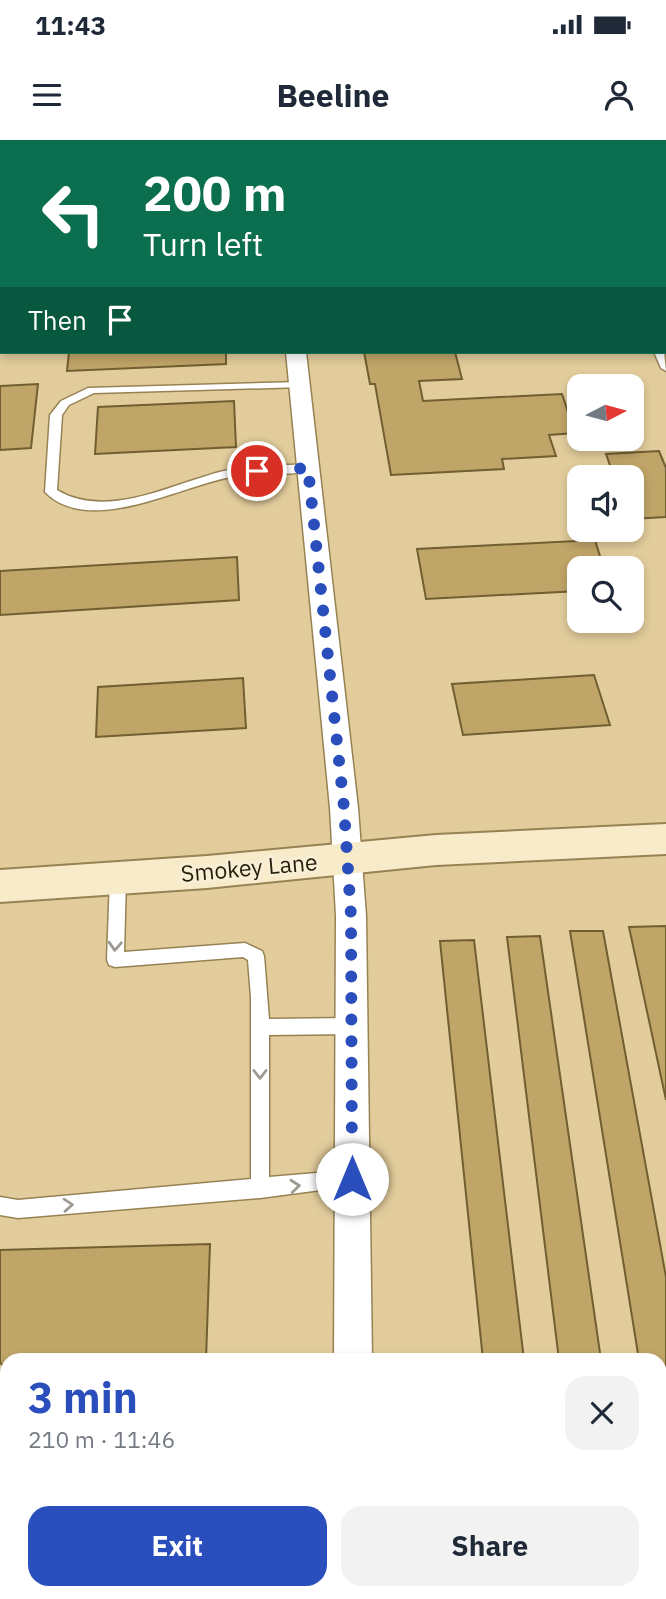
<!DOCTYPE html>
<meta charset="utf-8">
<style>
:root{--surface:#fff;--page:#f2f2f3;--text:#1f2937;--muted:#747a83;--accent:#2b4ebd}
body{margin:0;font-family:"IBM Plex Sans",sans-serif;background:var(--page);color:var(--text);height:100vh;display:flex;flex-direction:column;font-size:26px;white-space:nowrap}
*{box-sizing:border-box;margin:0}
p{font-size:23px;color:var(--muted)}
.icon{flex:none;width:38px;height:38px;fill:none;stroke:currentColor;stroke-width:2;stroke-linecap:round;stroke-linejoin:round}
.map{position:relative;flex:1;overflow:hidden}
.sheet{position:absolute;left:0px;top:1213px;width:667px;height:247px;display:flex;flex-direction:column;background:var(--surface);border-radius:21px 21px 0 0;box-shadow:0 4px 10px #0003}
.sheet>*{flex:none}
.banner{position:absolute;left:0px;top:0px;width:667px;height:214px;box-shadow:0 4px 10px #0003;background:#0b6e4f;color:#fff;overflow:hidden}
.needle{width:46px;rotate:84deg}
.fabs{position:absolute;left:567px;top:234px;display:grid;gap:14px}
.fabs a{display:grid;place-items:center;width:77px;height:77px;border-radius:14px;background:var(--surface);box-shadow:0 4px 10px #0003;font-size:35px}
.pin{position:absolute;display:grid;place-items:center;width:60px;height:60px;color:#fff;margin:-30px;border:4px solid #fff;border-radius:50%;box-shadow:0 2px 7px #0007}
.me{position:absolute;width:77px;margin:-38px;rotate:0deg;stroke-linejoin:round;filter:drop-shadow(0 0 5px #0008)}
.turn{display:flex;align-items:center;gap:24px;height:147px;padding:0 28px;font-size:32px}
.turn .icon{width:91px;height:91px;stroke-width:2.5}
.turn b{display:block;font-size:49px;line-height:60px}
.then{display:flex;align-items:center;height:66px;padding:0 28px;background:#0003;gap:14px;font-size:26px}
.round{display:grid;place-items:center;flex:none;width:74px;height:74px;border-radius:21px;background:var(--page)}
.summary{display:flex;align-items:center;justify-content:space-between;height:119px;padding:0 28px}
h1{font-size:42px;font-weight:800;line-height:52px;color:var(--accent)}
.action{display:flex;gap:14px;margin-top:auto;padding:14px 28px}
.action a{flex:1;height:80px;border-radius:21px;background:var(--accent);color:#fff;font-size:28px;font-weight:800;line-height:80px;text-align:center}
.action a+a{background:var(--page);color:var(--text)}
.status{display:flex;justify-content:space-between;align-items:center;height:49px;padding:0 35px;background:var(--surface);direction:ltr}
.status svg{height:19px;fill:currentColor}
header{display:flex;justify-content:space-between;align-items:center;height:91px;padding:0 28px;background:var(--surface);font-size:32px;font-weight:800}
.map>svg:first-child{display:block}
.building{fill:#c0a568;stroke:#715e31;stroke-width:2}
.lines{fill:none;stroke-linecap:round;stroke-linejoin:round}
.lane-casing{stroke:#968254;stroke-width:3}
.street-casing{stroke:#968254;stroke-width:3}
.secondary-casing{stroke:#968254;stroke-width:4}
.lane{fill:#fff;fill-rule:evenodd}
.street{fill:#fff;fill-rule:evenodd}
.secondary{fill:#f8ebca;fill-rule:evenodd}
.oneway{stroke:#9d9a91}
.route{stroke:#2b4ebd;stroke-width:12;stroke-dasharray:0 21.6}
.labels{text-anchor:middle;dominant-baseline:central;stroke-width:6;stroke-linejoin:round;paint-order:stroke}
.street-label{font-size:23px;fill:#261e0b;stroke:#f9eed6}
</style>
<div class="status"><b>11:43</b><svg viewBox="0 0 49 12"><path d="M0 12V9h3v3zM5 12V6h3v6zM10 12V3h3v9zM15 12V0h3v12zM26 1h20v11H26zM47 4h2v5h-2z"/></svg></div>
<header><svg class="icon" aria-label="menu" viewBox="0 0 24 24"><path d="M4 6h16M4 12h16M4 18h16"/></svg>Beeline<svg class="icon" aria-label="person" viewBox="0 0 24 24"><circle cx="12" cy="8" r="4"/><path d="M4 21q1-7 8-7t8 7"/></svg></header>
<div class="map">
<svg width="666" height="1459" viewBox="0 0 666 1459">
<rect width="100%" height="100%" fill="#e2cc9c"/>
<g class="building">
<polygon points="444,0 530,0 531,2 445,2"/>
<polygon points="69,212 226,212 226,224 67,231"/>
<polygon points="364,212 455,212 462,239 419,241 423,261 562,254 575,293 549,295 556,316 502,319 504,329 391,335 375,244 370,244"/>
<polygon points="38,244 31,308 0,310 0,246"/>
<polygon points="234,261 236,307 95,314 98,267"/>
<polygon points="659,311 666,328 666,377 632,379 632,338 582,338 613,334 606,314"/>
<polygon points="595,400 604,429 579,429 579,451 426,459 417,409"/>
<polygon points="237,417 239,460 0,475 0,431"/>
<polygon points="594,535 610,585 463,595 452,544"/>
<polygon points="243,538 246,588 96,597 98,547"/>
<polygon points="666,786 666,960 629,787"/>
<polygon points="570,791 603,791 666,1137 666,1384 660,1345 660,1220 639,1220"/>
<polygon points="540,796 601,1220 559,1220 507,797"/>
<polygon points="474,800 524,1220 483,1220 440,801"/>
<polygon points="210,1104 206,1220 7,1220 7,1231 0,1222 0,1110"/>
</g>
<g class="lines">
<defs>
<g id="lane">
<polygon points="302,0 310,0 301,2"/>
<polygon points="550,0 558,0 559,2 551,2"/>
<polygon points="575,0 589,0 591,2 576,2"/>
<rect x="0" y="10" width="2" height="6"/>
<rect x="665" y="18" width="1" height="6"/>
<polygon points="654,212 664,212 666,231 661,228"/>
<path d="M299 242 304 245 303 247 94 253 69 265 62 275 57 350C109 381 174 342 228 330 254 325 282 326 308 324L312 325V331C286 336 258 332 231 337 180 346 89 397 45 352L50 275 61 261 88 248Z"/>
<polygon points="118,732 124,733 126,738 124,812 245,803 262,811 264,816 269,879 351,878 357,881 360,886 357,891 351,894 269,895 269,1037 352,1030 359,1033 361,1039 359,1045 260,1058 18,1078 0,1075 0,1057 18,1060 251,1039 251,857 248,820 243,817 115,827 109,825 107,820 110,738 112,733"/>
</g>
<g id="street">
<rect x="266" y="0" width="16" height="2"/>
<polygon points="286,212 306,212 358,668 366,776 372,1220 334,1220 336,776 330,668"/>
<rect x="332" y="1452" width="44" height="7"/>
</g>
<polygon id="secondary" points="666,684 666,714 436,725 207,748 0,762 0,730 207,716 436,695"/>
</defs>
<use href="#lane" class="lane-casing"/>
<use href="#street" class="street-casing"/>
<use href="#secondary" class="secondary-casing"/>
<use href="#lane" class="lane"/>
<use href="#street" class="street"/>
<use href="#secondary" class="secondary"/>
</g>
<defs><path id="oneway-chevron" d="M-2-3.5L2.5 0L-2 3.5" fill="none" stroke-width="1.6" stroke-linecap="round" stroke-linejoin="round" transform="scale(1.75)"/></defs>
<g class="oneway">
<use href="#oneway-chevron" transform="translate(115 806) rotate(93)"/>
<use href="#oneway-chevron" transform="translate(260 934) rotate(90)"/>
<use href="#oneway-chevron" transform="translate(295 1046) rotate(-6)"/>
<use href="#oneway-chevron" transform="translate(68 1065) rotate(-4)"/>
</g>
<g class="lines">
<polyline class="route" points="257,331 308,328 344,668 351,776 352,1039"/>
</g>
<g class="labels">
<g class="street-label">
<text transform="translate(249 727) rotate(-5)">Smokey Lane</text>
</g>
</g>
</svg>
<div class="fabs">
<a><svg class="needle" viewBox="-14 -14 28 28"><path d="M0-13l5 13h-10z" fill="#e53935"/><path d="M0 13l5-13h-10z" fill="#747a83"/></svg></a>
<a><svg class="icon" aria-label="sound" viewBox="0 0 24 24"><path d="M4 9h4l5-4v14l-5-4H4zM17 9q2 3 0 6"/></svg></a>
<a><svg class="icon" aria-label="search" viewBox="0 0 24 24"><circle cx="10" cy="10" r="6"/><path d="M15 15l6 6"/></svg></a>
</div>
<div class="pin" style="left:257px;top:331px;background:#d93025"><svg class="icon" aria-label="arrive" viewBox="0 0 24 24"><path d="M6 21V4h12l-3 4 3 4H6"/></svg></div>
<svg class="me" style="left:352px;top:1039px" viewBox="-20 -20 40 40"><circle r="19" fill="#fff"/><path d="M0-13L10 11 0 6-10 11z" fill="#2b4ebd"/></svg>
<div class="banner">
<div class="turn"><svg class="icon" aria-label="left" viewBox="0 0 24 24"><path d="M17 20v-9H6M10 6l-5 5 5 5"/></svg><div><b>200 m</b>Turn left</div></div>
<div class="then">Then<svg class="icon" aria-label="arrive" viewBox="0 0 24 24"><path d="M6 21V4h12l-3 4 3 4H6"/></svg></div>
</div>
<section class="sheet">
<div class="summary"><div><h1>3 min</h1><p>210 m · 11:46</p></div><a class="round"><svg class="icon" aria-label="close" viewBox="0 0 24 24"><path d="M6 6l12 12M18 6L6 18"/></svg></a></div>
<div class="action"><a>Exit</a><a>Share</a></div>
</section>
</div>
